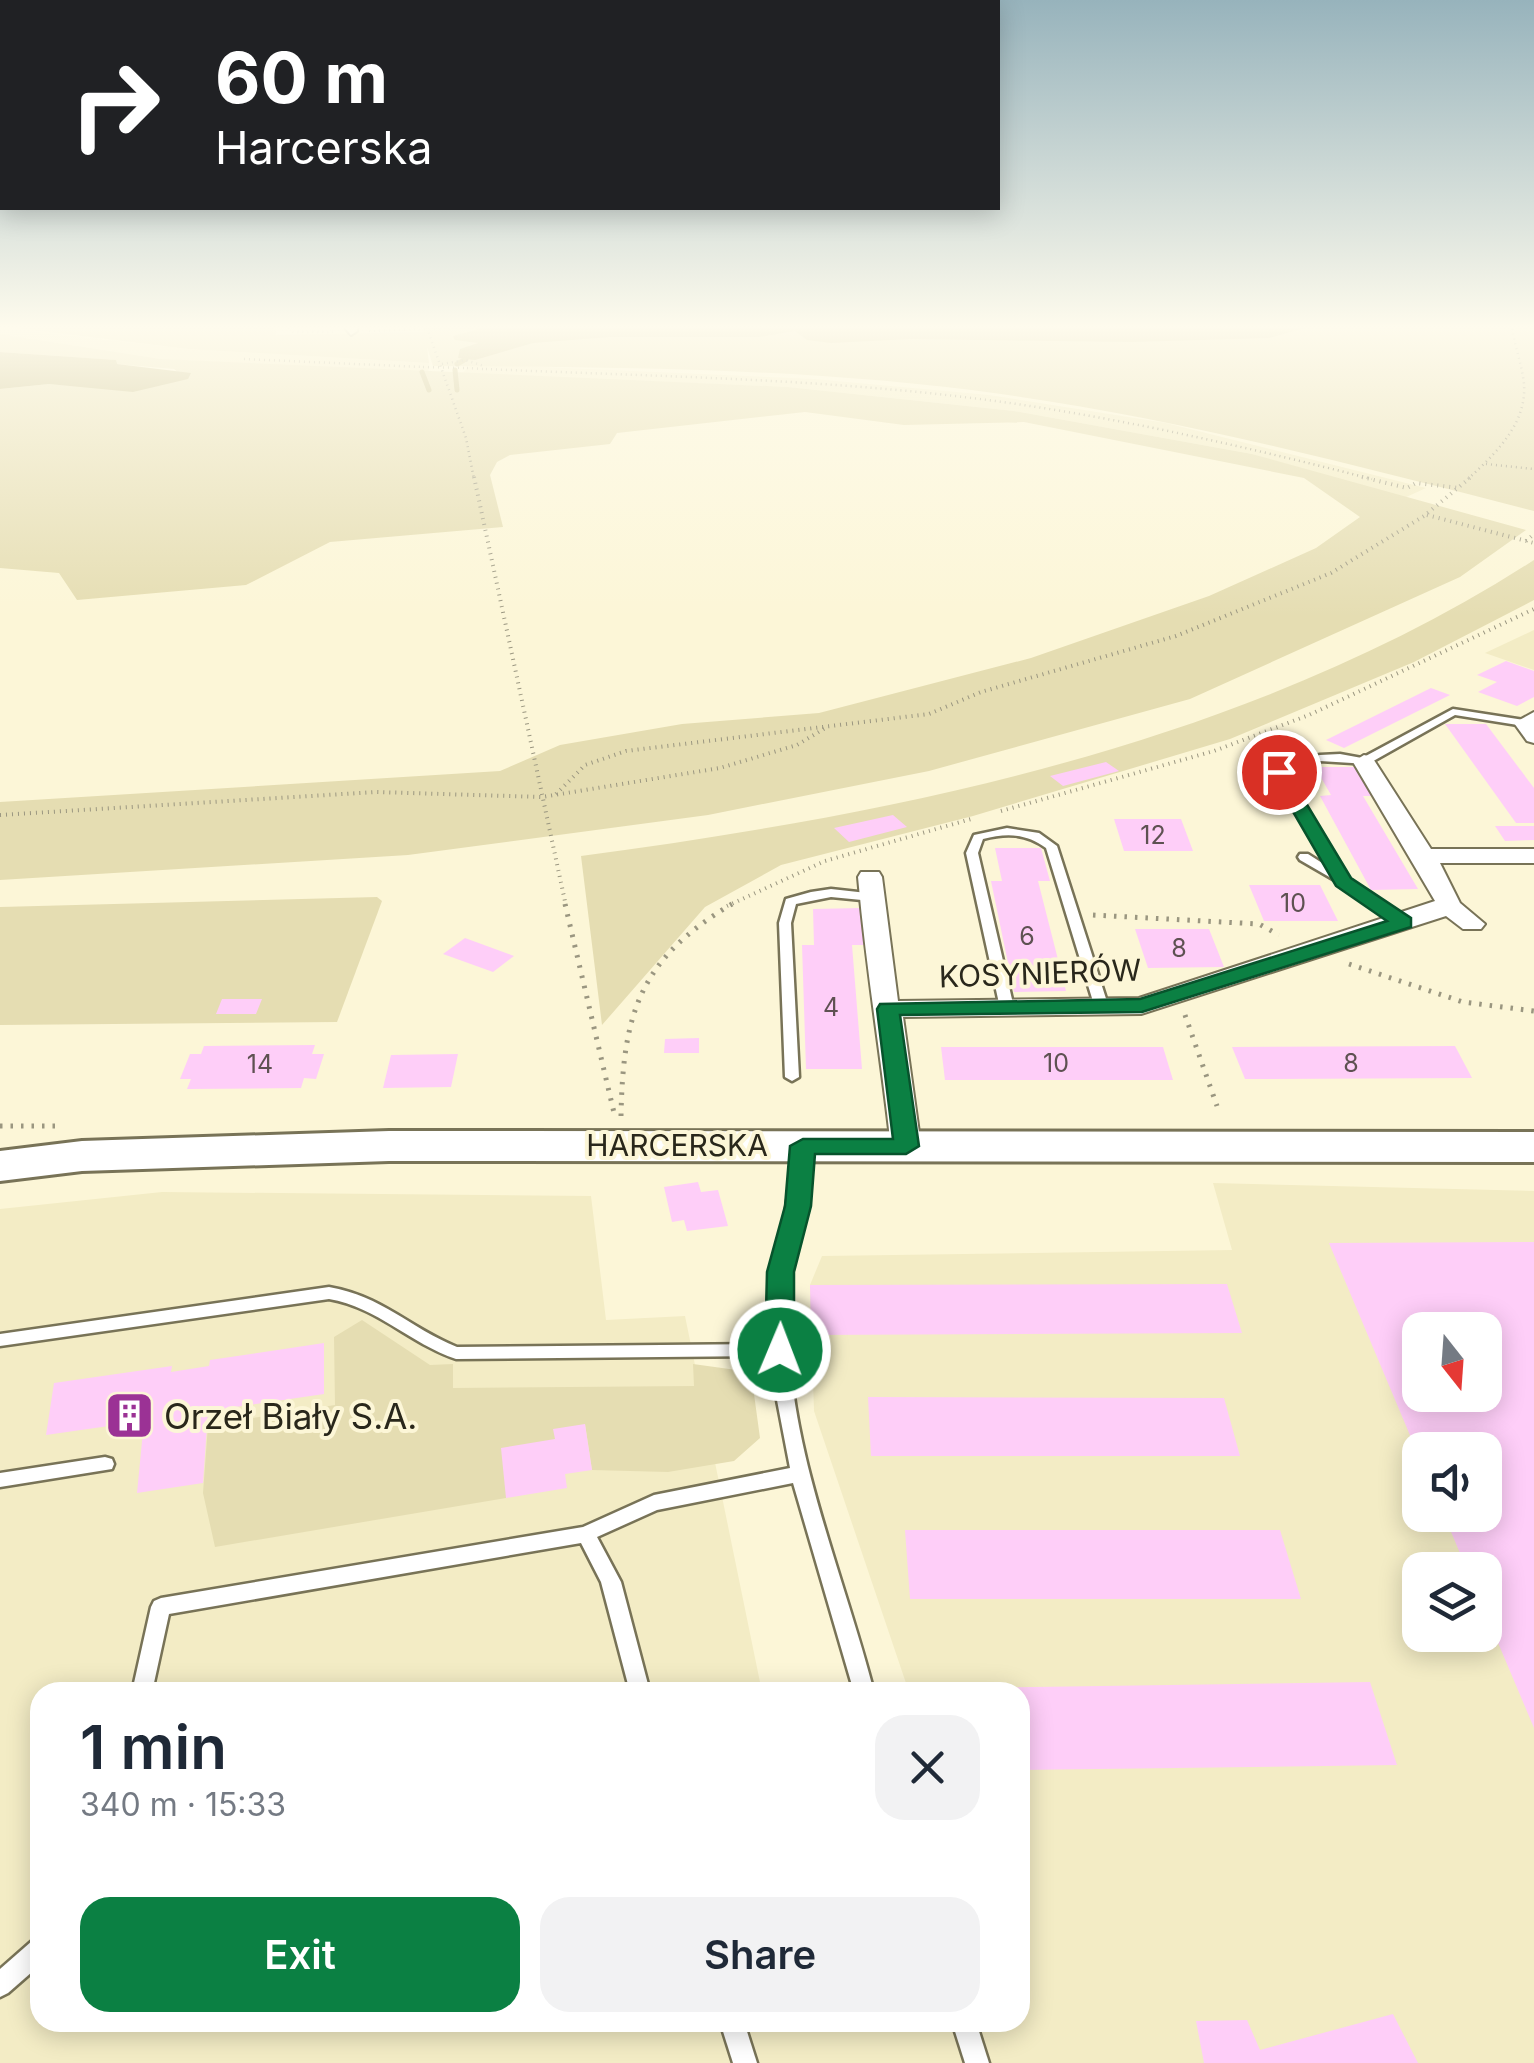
<!DOCTYPE html>
<meta charset="utf-8">
<style>
:root{--surface:#fff;--page:#f2f2f3;--text:#1f2937;--muted:#747a83;--accent:#0b8043}
body{margin:0;font-family:Inter,sans-serif;background:var(--page);color:var(--text);height:100vh;display:flex;flex-direction:column;font-size:38px;white-space:nowrap}
*{box-sizing:border-box;margin:0}
p{font-size:32px;color:var(--muted)}
.icon{flex:none;width:55px;height:55px;fill:none;stroke:currentColor;stroke-width:2;stroke-linecap:round;stroke-linejoin:round}
.map{position:relative;flex:1;overflow:hidden}
.sheet{position:absolute;left:30px;top:1682px;width:1000px;height:350px;display:flex;flex-direction:column;background:var(--surface);border-radius:30px;box-shadow:0 5px 25px #0003}
.sheet>*{flex:none}
.guide{position:absolute;left:0px;top:0px;width:1000px;height:210px;box-shadow:0 5px 25px #0003;background:#202124;color:#fff;overflow:hidden}
.needle{width:65px;rotate:163deg}
.buttons{position:absolute;left:1402px;top:1312px;display:grid;gap:20px}
.buttons a{display:grid;place-items:center;width:100px;height:100px;border-radius:20px;background:var(--surface);box-shadow:0 5px 25px #0003;font-size:50px}
.pin{position:absolute;display:grid;place-items:center;width:85px;height:85px;color:#fff;margin:-42px;border:5px solid #fff;border-radius:50%;box-shadow:0 2px 10px #0007}
.me{position:absolute;width:110px;margin:-55px;rotate:1deg;stroke-linejoin:round;filter:drop-shadow(0 0 8px #0008)}
.turn{display:flex;align-items:center;gap:35px;height:210px;padding:0 50px;font-size:45px}
.turn .icon{width:130px;height:130px;stroke-width:2.5}
.turn b{display:block;font-size:70px;line-height:85px}
.round{display:grid;place-items:center;flex:none;width:105px;height:105px;border-radius:30px;background:var(--page)}
.summary{display:flex;align-items:center;justify-content:space-between;height:170px;padding:0 50px}
h1{font-size:60px;font-weight:600;line-height:75px}
.primary-button{display:flex;gap:20px;margin-top:auto;padding:20px 50px}
.primary-button a{flex:1;height:115px;border-radius:30px;background:var(--accent);color:#fff;font-size:40px;font-weight:600;line-height:115px;text-align:center}
.primary-button a+a{background:var(--page);color:var(--text)}
.map>svg:first-child{display:block}
.built{fill:#f3ecc5;fill-rule:evenodd}
.green{fill:#e5ddb2}
.water{fill:#bdb27a}
.lines{fill:none;stroke-linecap:round;stroke-linejoin:round}
.stream{stroke:#bdb27a;stroke-width:5}
.building{fill:#fecef8;fill-rule:evenodd}
.service-casing{stroke:#787357;stroke-width:5}
.minor-casing{stroke:#787357;stroke-width:4}
.primary-casing{stroke:#787357;stroke-width:6}
.path-far2{stroke:#9a9680;stroke-width:2.5;stroke-dasharray:1 4;stroke-linecap:butt}
.path-far1{stroke:#9a9680;stroke-width:4;stroke-dasharray:1 5;stroke-linecap:butt}
.path{stroke:#9a9680;stroke-width:5;stroke-dasharray:2.5 8;stroke-linecap:butt}
.service{fill:#fff;fill-rule:evenodd}
.minor{fill:#fff;fill-rule:evenodd}
.primary{fill:#fff;fill-rule:evenodd}
.path-bridge{stroke:#9a9680;stroke-width:2.5;stroke-dasharray:1 4;stroke-linecap:butt}
.route{fill:#0b8043;stroke:#07532c;stroke-width:2.5}
.labels{text-anchor:middle;dominant-baseline:central;stroke-width:8;stroke-linejoin:round;paint-order:stroke}
.number-label{font-size:25px;fill:#5e5152}
.street-label{font-size:30px;fill:#29271b;stroke:#fcf6d7}
.near-poi-label{font-size:35px;fill:#29271b;stroke:#fcf6d7;text-anchor:start}
</style>
<div class="map">
<svg width="1534" height="2063" viewBox="0 0 1534 2063">
<rect width="100%" height="100%" fill="#fcf6d7"/>
<g class="built">
<polygon points="0,328 188,349 429,363 428,373 161,359 0,334"/>
<polygon points="472,364 814,379 989,395 1166,423 1426,488 1402,499 1252,454 1014,411 788,387 461,374"/>
<polygon points="1534,630 1534,670 1485,653"/>
<path d="M1213 1183 1534 1191V2063H0V1209L162 1192 591 1196 606 1320 685 1316 762 1692H40V2022H1020V1692H909L814 1411 810 1285 822 1256 1232 1250ZM1420 1330H1485V1395H1420ZM1420 1450H1485V1515H1420ZM1420 1570H1485V1635H1420Z"/>
</g>
<g class="green">
<path d="M16 328H276V335L424 332 423 328H1534V511C1358 466 1181 419 1001 394 815 368 621 367 433 366L427 347 429 363 188 349Z"/>
<polygon points="0,334 161,359 788,387 1014,411 1252,454 1526,530 1460,577 1190,699 929,771 708,815 408,855 0,880 0,802 500,771 560,745 682,724 819,713 1031,658 1209,596 1316,548 1360,517 1304,478 1024,422 904,425 805,412 617,433 610,444 510,455 497,462 490,475 503,527 330,542 246,585 77,600 59,573 0,568 0,389 49,384 106,388 187,379 174,369 116,364 115,360 0,352"/>
<path d="M1534 560V600L1414 662 1230 739 973 816 781 865 705 907 602 1025 581 856C910 812 1252 742 1534 560Z"/>
<polygon points="377,897 382,901 337,1022 0,1025 0,907"/>
<polygon points="362,1320 430,1365 453,1364 453,1388 694,1386 693,1364 751,1372 760,1438 734,1461 668,1472 592,1470 585,1424 555,1439 506,1498 215,1547 203,1493 208,1425 335,1405 334,1337"/>
</g>
<g class="water">
<polygon points="483,328 1305,328 1269,338 1132,342 911,339 831,343 807,340 795,331 759,337 610,337 533,343 475,360 458,358 460,349 478,343 455,340 453,336"/>
<polygon points="0,352 116,360 117,364 191,373 188,379 133,392 49,384 0,389"/>
</g>
<g class="lines">
<g class="stream">
<polyline points="457,364 466,359"/>
<polyline points="455,370 457,390"/>
<polyline points="422,372 429,390"/>
</g>
</g>
<g class="building">
<polygon points="1506,661 1534,671 1534,697 1517,706 1478,692 1497,682 1477,675"/>
<polygon points="1431,688 1450,695 1344,748 1326,740"/>
<polygon points="1445,724 1486,724 1534,788 1534,823 1516,823"/>
<polygon points="1106,762 1119,771 1063,786 1050,776"/>
<polygon points="1315,767 1358,767 1374,796 1363,796 1418,889 1371,890 1320,796 1331,795"/>
<polygon points="893,815 907,827 849,842 834,828"/>
<polygon points="1114,819 1181,819 1193,851 1124,851"/>
<polygon points="1495,826 1534,826 1534,840 1505,841"/>
<polygon points="995,848 1041,848 1050,881 1038,881 1066,991 1014,992 991,881 1002,881"/>
<polygon points="1249,885 1320,885 1338,921 1264,921"/>
<polygon points="861,908 865,945 852,945 862,1069 806,1069 802,945 814,945 813,909"/>
<polygon points="1135,929 1209,929 1224,967 1148,968"/>
<polygon points="465,938 514,956 493,972 443,954"/>
<polygon points="222,999 262,999 256,1014 216,1014"/>
<polygon points="699,1038 699,1053 664,1053 665,1039"/>
<polygon points="315,1045 312,1054 324,1054 316,1079 304,1078 301,1088 187,1089 191,1079 180,1079 190,1054 201,1054 204,1046"/>
<polygon points="1455,1046 1472,1078 1245,1079 1232,1047"/>
<polygon points="941,1047 1163,1047 1173,1080 945,1080"/>
<polygon points="458,1054 451,1087 383,1088 391,1055"/>
<polygon points="698,1182 701,1192 718,1190 728,1226 687,1231 684,1220 672,1222 664,1187"/>
<path d="M1534 1242V1728L1485 1612V1570H1467L1444 1515H1485V1450H1420V1459L1329 1243ZM1420 1330H1485V1395H1420Z"/>
<polygon points="1227,1284 1242,1333 811,1335 810,1285"/>
<polygon points="324,1343 324,1394 208,1411 203,1483 137,1493 144,1421 46,1435 54,1383 172,1366 171,1372 209,1366 210,1360"/>
<polygon points="868,1397 1224,1398 1240,1456 871,1456"/>
<polygon points="585,1424 592,1470 565,1474 567,1488 506,1498 501,1448 555,1439 553,1429"/>
<polygon points="905,1530 1280,1530 1301,1599 910,1599"/>
<polygon points="1370,1682 1397,1765 1020,1770 1020,1692 958,1692 958,1688"/>
<polygon points="1393,2014 1418,2063 1204,2063 1196,2021 1247,2020 1260,2050"/>
</g>
<g class="lines">
<defs>
<g id="service">
<polygon points="1453,709 1524,720 1529,723 1524,726 1455,715 1368,764 1320,761 1285,772 1349,880 1407,920 1409,923 1407,926 1403,927 1338,882 1300,860 1298,857 1300,854 1308,854 1330,868 1274,771 1297,760 1320,755 1340,754 1362,758"/>
<path d="M1007 828 1039 833 1057 846 1109 1008 1107 1011 1102 1012 1095 1008 1046 848C1026 833 1006 833 983 839L978 853 1014 1008 1007 1012 1000 1008 966 853 974 835Z"/>
<polygon points="831,889 876,894 878,897 872,901 831,897 796,904 791,923 799,1077 792,1081 785,1077 779,923 786,899 811,892"/>
<path d="M803 1142 810 1147C804 1207 786 1268 788 1329 791 1456 843 1572 874 1692H854L793 1483 657 1510 597 1537 621 1582 650 1692H630L601 1582 581 1543 169 1614 152 1692H132L151 1607 154 1601 161 1598 583 1527 654 1495 790 1468 776 1395 772 1356 456 1359C411 1344 377 1307 329 1299L0 1346V1334L329 1287C382 1296 410 1328 457 1347L771 1344 775 1274 796 1147Z"/>
<polygon points="105,1457 112,1459 114,1464 112,1469 0,1487 0,1473"/>
<polygon points="40,1937 40,1965 8,1993 0,1997 0,1969 32,1941"/>
<polygon points="720,2022 744,2022 757,2063 733,2063"/>
<polygon points="952,2022 976,2022 989,2063 965,2063"/>
</g>
<g id="minor">
<polygon points="345,328 357,328 357,331 351,335"/>
<polygon points="1534,712 1534,743 1527,741 1514,723"/>
<path d="M1364 755 1372 757 1431 849H1534V863H1440L1460 903 1485 924 1481 929H1463L1446 916 1141 1014 903 1017 921 1147 906 1157 895 1154 891 1147C881 1056 866 968 858 877L861 872H879L882 877 898 1001 1139 998 1435 901 1353 762Z"/>
</g>
<polygon id="primary" points="389,1131 1534,1132 1534,1162 389,1161 82,1171 0,1181 0,1151 82,1141"/>
</defs>
<use href="#service" class="service-casing"/>
<use href="#minor" class="minor-casing"/>
<use href="#primary" class="primary-casing"/>
<g class="path-far2">
<polyline points="289,328 293,332 333,332"/>
<polyline points="427,328 466,438 474,479"/>
<polyline points="369,331 451,328"/>
<polyline points="244,359 423,367"/>
<polyline points="442,364 465,360 484,366"/>
<polyline points="467,368 484,369"/>
<path d="M486 369C642 376 800 378 955 396 1096 412 1235 444 1372 479"/>
<polyline points="1486,464 1534,469"/>
<path d="M1468 479C1495 454 1527 424 1524 384 1522 365 1515 347 1512 328"/>
</g>
<g class="path-far1">
<polyline points="474,477 566,906"/>
<polyline points="1362,477 1407,488 1416,483 1459,488"/>
<polyline points="1427,515 1534,543"/>
<polyline points="1526,541 1534,534"/>
<polyline points="556,794 585,765 626,751 929,714 981,692 1176,636 1331,573 1424,516 1471,477"/>
<polyline points="1001,811 1214,751 1309,715 1534,609"/>
<polyline points="0,815 376,792 542,797 720,768 797,745 827,727"/>
<polyline points="727,906 825,861 971,819"/>
</g>
<g class="path">
<polyline points="565,904 615,1117"/>
<polyline points="1093,915 1259,924 1279,935"/>
<polyline points="1349,964 1463,1002 1534,1011"/>
<polyline points="1185,1015 1217,1106"/>
<path d="M621 1116C623 1014 639 959 732 904"/>
<polyline points="0,1126 59,1126"/>
</g>
<use href="#service" class="service"/>
<use href="#minor" class="minor"/>
<use href="#primary" class="primary"/>
<polyline class="path-bridge" points="423,367 467,368"/>
</g>
<linearGradient id="sky" x2="0" y2="1"><stop stop-color="#97b3bc"/><stop offset="0.53" stop-color="#fefbed"/><stop offset="1" stop-color="#fefbed" stop-opacity="0"/></linearGradient>
<rect width="1534" height="617" fill="url(#sky)"/>
<polygon class="route" points="1272,768 1285,768 1351,878 1411,918 1411,927 1142,1012 900,1015 919,1146 906,1154 815,1154 811,1206 794,1272 794,1350 780,1360 769,1357 765,1350 767,1272 785,1206 790,1146 803,1139 893,1139 877,1009 880,1004 1140,999 1387,921 1336,886 1270,772"/>
<defs>
<symbol id="building-square" viewBox="-11 -11 22 22"><rect x="-9" y="-9" width="18" height="18" rx="4" fill="#9b3295" stroke="#fcf6d7"/><path d="M-4-6H4V6H1V3H-1V6H-4ZM-2.5-4.3h1.7v1.8h-1.7ZM.8-4.3h1.7v1.8H.8ZM-2.5-1h1.7V.8h-1.7ZM.8-1h1.7V.8H.8Z" fill="#fff"/></symbol>
</defs>
<g fill-rule="evenodd">
<use href="#building-square" x="102" y="1388" width="55" height="55"/>
</g>
<g class="labels">
<g class="number-label">
<text x="1153" y="835">12</text>
<text x="1293" y="903">10</text>
<text x="1027" y="936">6</text>
<text x="1179" y="948">8</text>
<text x="831" y="1007">4</text>
<text x="1056" y="1063">10</text>
<text x="1351" y="1063">8</text>
<text x="260" y="1064">14</text>
</g>
<g class="street-label">
<text transform="translate(1040 973) rotate(-2)">KOSYNIERÓW</text>
<text x="677" y="1145">HARCERSKA</text>
</g>
<g class="near-poi-label">
<text x="164" y="1416">Orzeł Biały S.A.</text>
</g>
</g>
</svg>
<div class="buttons">
<a><svg class="needle" viewBox="-14 -14 28 28"><path d="M0-13l5 13h-10z" fill="#e53935"/><path d="M0 13l5-13h-10z" fill="#747a83"/></svg></a>
<a><svg class="icon" aria-label="sound" viewBox="0 0 24 24"><path d="M4 9h4l5-4v14l-5-4H4zM17 9q2 3 0 6"/></svg></a>
<a><svg class="icon" aria-label="layers" viewBox="0 0 24 24"><path d="M12 4l9 5-9 5-9-5zM3 14l9 5 9-5"/></svg></a>
</div>
<div class="pin" style="left:1279px;top:772px;background:#d93025"><svg class="icon" aria-label="arrive" viewBox="0 0 24 24"><path d="M6 21V4h12l-3 4 3 4H6"/></svg></div>
<svg class="me" style="left:780px;top:1350px" viewBox="-20 -20 40 40"><circle r="17" fill="#0b8043" stroke="#fff" stroke-width="3"/><path d="M0-11L8 9 0 5-8 9z" fill="#fff"/></svg>
<div class="guide">
<div class="turn"><svg class="icon" aria-label="right" viewBox="0 0 24 24"><path d="M7 20v-9h11M14 6l5 5-5 5"/></svg><div><b>60 m</b>Harcerska</div></div>
</div>
<section class="sheet">
<div class="summary"><div><h1>1 min</h1><p>340 m · 15:33</p></div><a class="round"><svg class="icon" aria-label="close" viewBox="0 0 24 24"><path d="M6 6l12 12M18 6L6 18"/></svg></a></div>
<div class="primary-button"><a>Exit</a><a>Share</a></div>
</section>
</div>
